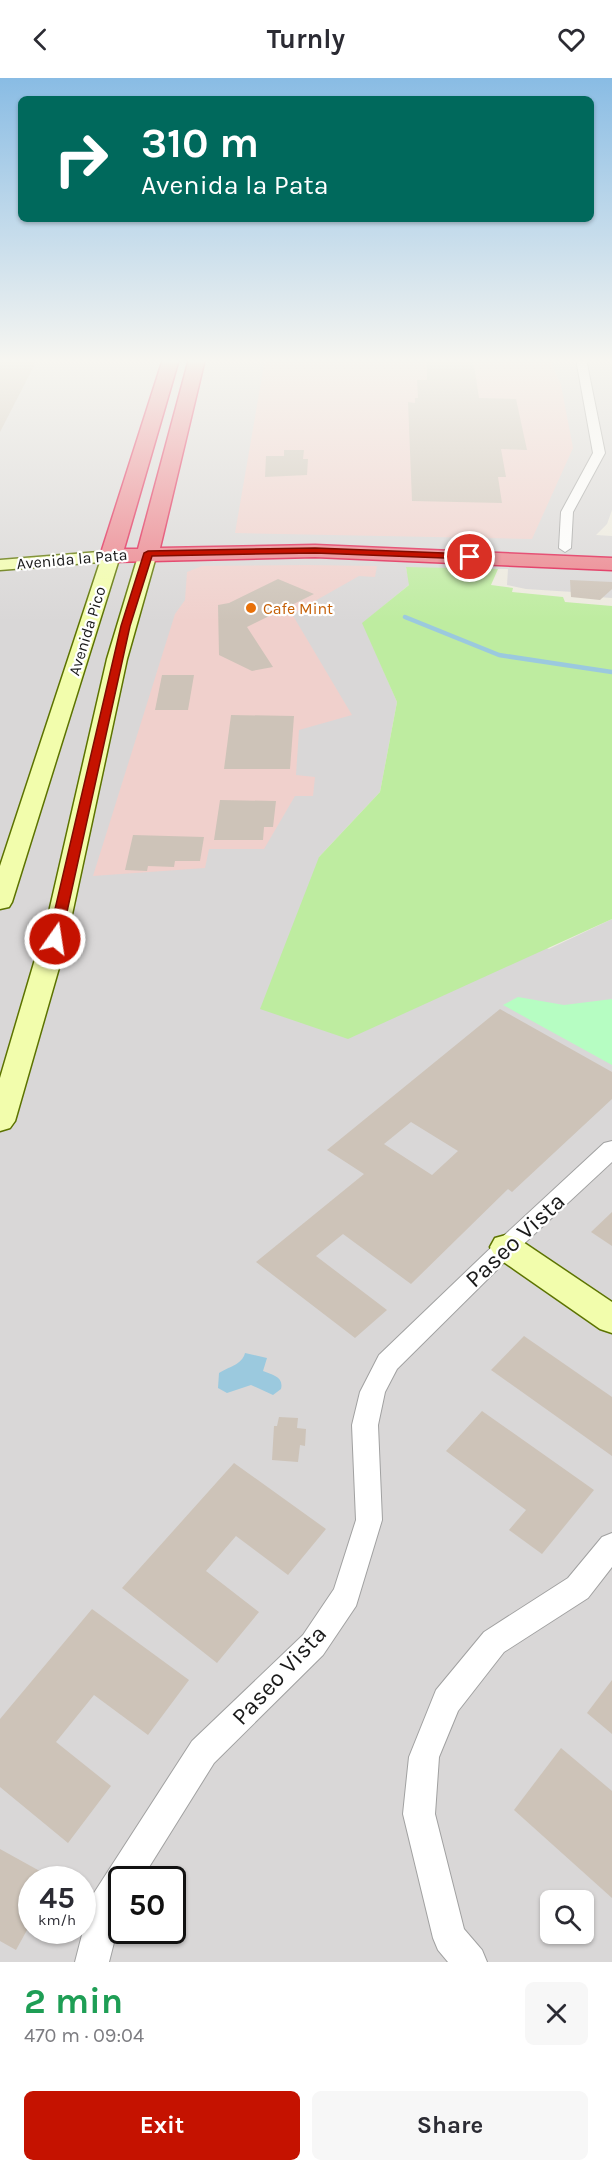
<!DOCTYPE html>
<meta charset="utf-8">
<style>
:root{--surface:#fff;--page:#f7f7f7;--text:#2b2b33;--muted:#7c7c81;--accent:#c51200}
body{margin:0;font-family:Karla,sans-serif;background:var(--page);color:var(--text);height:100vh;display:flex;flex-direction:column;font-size:22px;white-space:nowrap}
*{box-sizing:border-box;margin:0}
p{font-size:20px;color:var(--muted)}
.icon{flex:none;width:33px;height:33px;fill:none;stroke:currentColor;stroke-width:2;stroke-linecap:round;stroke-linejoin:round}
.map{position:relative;height:1884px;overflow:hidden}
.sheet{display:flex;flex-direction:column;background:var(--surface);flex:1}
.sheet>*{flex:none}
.top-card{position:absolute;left:18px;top:18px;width:576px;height:126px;border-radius:9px;box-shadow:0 2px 4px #0004;background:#00695c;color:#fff;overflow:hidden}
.controls{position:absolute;left:540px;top:1812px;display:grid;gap:12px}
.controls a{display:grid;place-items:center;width:54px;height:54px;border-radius:9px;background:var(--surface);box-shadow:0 2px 4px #0004;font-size:30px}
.speed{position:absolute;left:18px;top:1788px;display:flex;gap:12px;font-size:30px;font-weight:700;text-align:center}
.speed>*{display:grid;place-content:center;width:78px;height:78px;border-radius:50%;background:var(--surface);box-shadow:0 2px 4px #0004;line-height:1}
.speed small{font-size:15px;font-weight:400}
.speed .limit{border:3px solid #111;border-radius:9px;background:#fff;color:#111}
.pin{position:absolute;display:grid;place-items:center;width:51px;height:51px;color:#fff;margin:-26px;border:3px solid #fff;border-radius:50%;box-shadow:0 2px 6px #0007}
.me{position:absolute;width:66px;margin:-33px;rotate:13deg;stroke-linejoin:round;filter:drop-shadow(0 0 4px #0008)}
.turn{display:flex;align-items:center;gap:21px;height:126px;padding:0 24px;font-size:27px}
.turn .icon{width:78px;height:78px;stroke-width:2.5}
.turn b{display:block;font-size:42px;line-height:51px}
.round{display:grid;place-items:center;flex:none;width:63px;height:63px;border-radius:9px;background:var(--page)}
.summary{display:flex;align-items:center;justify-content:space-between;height:102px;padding:0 24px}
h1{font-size:36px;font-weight:700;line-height:45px;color:#1e9e55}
.action{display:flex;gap:12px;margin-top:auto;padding:12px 24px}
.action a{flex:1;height:69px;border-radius:9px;background:var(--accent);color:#fff;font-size:24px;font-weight:700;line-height:69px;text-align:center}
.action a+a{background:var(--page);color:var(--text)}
header{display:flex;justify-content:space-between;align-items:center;height:78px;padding:0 24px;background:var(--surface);font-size:27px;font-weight:700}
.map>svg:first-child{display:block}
.residential{fill:#d9d7d7;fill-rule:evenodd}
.commercial{fill:#f0d0cc}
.grass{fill:#beeca0}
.park{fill:#b6fdc2}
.water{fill:#9bc9de}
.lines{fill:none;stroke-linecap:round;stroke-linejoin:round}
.stream{stroke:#9bc9de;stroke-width:4.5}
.building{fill:#cdc3b8;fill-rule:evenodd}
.street-casing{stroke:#a1a1a1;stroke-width:2}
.secondary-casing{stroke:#5c7300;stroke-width:3}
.highway-casing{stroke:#df184a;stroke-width:3}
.street{fill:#fff;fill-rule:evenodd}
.secondary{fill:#f2fdac;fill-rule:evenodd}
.highway{fill:#eb808a;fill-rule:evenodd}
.route{fill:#c51200;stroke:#800c00;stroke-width:1.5}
.food-dot{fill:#e8710a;stroke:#fff;stroke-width:2}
.labels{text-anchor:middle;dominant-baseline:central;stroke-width:4.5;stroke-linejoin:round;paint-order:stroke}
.far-street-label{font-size:16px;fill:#1a1a1a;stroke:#fff}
.far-food-label{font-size:16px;fill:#c56008;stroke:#fff;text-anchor:start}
.near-street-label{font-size:24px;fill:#1a1a1a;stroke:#fff}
</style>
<header><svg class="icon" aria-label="back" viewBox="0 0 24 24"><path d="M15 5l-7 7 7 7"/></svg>Turnly<svg class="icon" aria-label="heart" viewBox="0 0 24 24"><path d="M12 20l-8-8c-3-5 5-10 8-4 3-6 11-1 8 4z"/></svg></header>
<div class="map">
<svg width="612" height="1884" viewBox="0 0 612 1884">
<rect width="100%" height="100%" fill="#edeadf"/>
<path class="residential" d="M0 281H612V432L607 446 596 457 612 458V520L583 518 573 514 526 511 507 507 508 491 406 490 410 506 363 545 397 624 380 714 319 779 549 871 612 841V1884H0ZM32 1802H82V1852H32ZM122 1802H172V1852H122ZM550 1822H584V1856H550Z"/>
<g class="commercial">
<polygon points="265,281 550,281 561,307 573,370 532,461 235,455"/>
<polygon points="307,487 377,488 375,499 359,498 292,536 352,637 299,652 296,697 315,699 313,718 295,718 264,771 209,771 205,790 93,798 175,536 185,522 187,494 202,488"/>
</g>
<polygon class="grass" points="406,489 498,491 491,507 513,510 512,514 563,519 565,524 612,528 612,841 348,961 260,931 319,779 380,714 397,624 362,545 409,507"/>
<polygon class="park" points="518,919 564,927 612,921 612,987 503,927"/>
<path class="water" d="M245 1275 267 1280 263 1293C273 1297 284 1299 281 1311L273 1317 251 1307 227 1315 218 1310 219 1295C228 1289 242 1287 245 1275Z"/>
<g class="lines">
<polyline class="stream" points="405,539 499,577 612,594"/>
</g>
<g class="building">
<polygon points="11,281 37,282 0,354 0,284 9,284"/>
<polygon points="427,281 473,281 479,320 516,321 527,372 501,371 506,399 498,399 502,425 412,423 408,324 415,325 415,320 418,320 417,302 427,302"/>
<polygon points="284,372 304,372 303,381 308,381 307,397 265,399 266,378 284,378"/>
<polygon points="278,501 314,516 247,549 273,589 252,593 219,577 218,527 229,525"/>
<polygon points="570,502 612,504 612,511 600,522 571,519"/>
<polygon points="162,597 194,597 188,632 155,632"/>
<polygon points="231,637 294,638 290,691 224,691"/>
<polygon points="220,722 276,723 273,749 264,749 263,762 214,762"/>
<polygon points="133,757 204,759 200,783 175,783 174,789 148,788 147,793 125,792"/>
<path d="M500 931 612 994V1021L512 1114 508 1111 411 1206 343 1156 316 1178 387 1232 355 1260 256 1184 364 1096 327 1072ZM411 1044 458 1073 432 1097 384 1066Z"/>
<polygon points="612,1134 612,1168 591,1154"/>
<polygon points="524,1258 612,1319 612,1378 491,1292"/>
<polygon points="482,1333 594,1412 542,1476 509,1452 526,1432 446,1373"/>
<polygon points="279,1339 298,1340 297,1350 306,1351 305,1368 300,1367 298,1384 272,1382 274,1348 277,1348"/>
<polygon points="234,1385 326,1451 288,1497 236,1458 206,1493 259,1534 217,1585 122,1510"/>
<polygon points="92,1531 189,1602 148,1657 94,1617 56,1664 111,1708 68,1765 0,1709 0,1641"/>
<polygon points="612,1602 612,1656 587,1635"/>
<polygon points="561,1670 612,1713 612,1820 514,1732"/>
<polygon points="0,1771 56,1802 32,1802 32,1843 16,1872 0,1863"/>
</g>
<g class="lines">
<defs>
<g id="street">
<polygon points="576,281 586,281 605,375 573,434 571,470 565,474 559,470 561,434 593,375"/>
<polygon points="612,1063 612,1084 514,1175 397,1291 385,1314 378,1347 382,1442 356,1528 323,1577 214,1685 141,1802 122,1802 122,1833 109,1884 75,1884 92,1818 192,1663 303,1557 334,1511 356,1442 352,1347 360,1314 379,1277 498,1163 604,1065"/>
<polygon points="612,1455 612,1489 588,1520 504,1574 458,1633 439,1679 435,1736 464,1851 482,1872 487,1884 448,1884 438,1872 433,1860 403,1736 409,1679 436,1612 484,1554 568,1500 602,1459"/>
</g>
<g id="secondary">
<polygon points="148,470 154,471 157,475 127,581 65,869 15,1043 10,1050 0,1053 0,1000 49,834 107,581 139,475 142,471"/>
<polygon points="111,473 117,474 120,478 12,824 9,829 0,831 0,788 100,484 0,492 0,482"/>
<polygon points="506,1157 517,1160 612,1224 612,1255 600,1251 495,1178 490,1169 495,1160"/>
</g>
<polygon id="highway" points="163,281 179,281 124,471 138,471 189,281 205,281 160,470 315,467 612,480 612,492 315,479 111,484 103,483 100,478"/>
</defs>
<use href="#street" class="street-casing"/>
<use href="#secondary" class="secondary-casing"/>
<use href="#highway" class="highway-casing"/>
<use href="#street" class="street"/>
<use href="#secondary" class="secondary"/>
<use href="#highway" class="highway"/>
</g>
<linearGradient id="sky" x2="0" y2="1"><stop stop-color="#89bce4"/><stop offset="0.52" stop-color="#f7f6f1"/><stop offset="1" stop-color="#f7f6f1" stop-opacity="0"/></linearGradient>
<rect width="612" height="544" fill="url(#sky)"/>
<polygon class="route" points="315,470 470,476 474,479 470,481 315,475 152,478 130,548 61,861 59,864 50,864 48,861 121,548 144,475 148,473"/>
<circle class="food-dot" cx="251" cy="530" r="6"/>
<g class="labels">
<g class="far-street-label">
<text transform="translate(72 481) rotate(-5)">Avenida la Pata</text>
<text transform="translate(87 553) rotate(-73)">Avenida Pico</text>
</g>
<g class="far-food-label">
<text x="263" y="530">Cafe Mint</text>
</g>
<g class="near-street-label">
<text transform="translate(515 1162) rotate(-43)">Paseo Vista</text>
<text transform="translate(279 1597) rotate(-47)">Paseo Vista</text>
</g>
</g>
</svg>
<div class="controls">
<a><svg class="icon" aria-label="search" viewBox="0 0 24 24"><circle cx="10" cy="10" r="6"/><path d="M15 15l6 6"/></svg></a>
</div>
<div class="speed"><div>45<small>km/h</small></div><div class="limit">50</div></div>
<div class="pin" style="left:470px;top:479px;background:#d93025"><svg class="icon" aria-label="arrive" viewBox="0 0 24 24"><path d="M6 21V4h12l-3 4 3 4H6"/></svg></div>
<svg class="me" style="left:55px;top:861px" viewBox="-20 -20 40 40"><circle r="17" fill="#c51200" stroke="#fff" stroke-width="3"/><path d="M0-11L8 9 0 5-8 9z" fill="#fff"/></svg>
<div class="top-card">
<div class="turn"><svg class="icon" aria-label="right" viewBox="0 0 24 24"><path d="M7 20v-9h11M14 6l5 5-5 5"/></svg><div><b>310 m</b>Avenida la Pata</div></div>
</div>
</div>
<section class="sheet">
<div class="summary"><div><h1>2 min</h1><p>470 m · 09:04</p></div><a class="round"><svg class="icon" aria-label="close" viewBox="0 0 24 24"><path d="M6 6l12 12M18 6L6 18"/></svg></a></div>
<div class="action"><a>Exit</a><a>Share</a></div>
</section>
